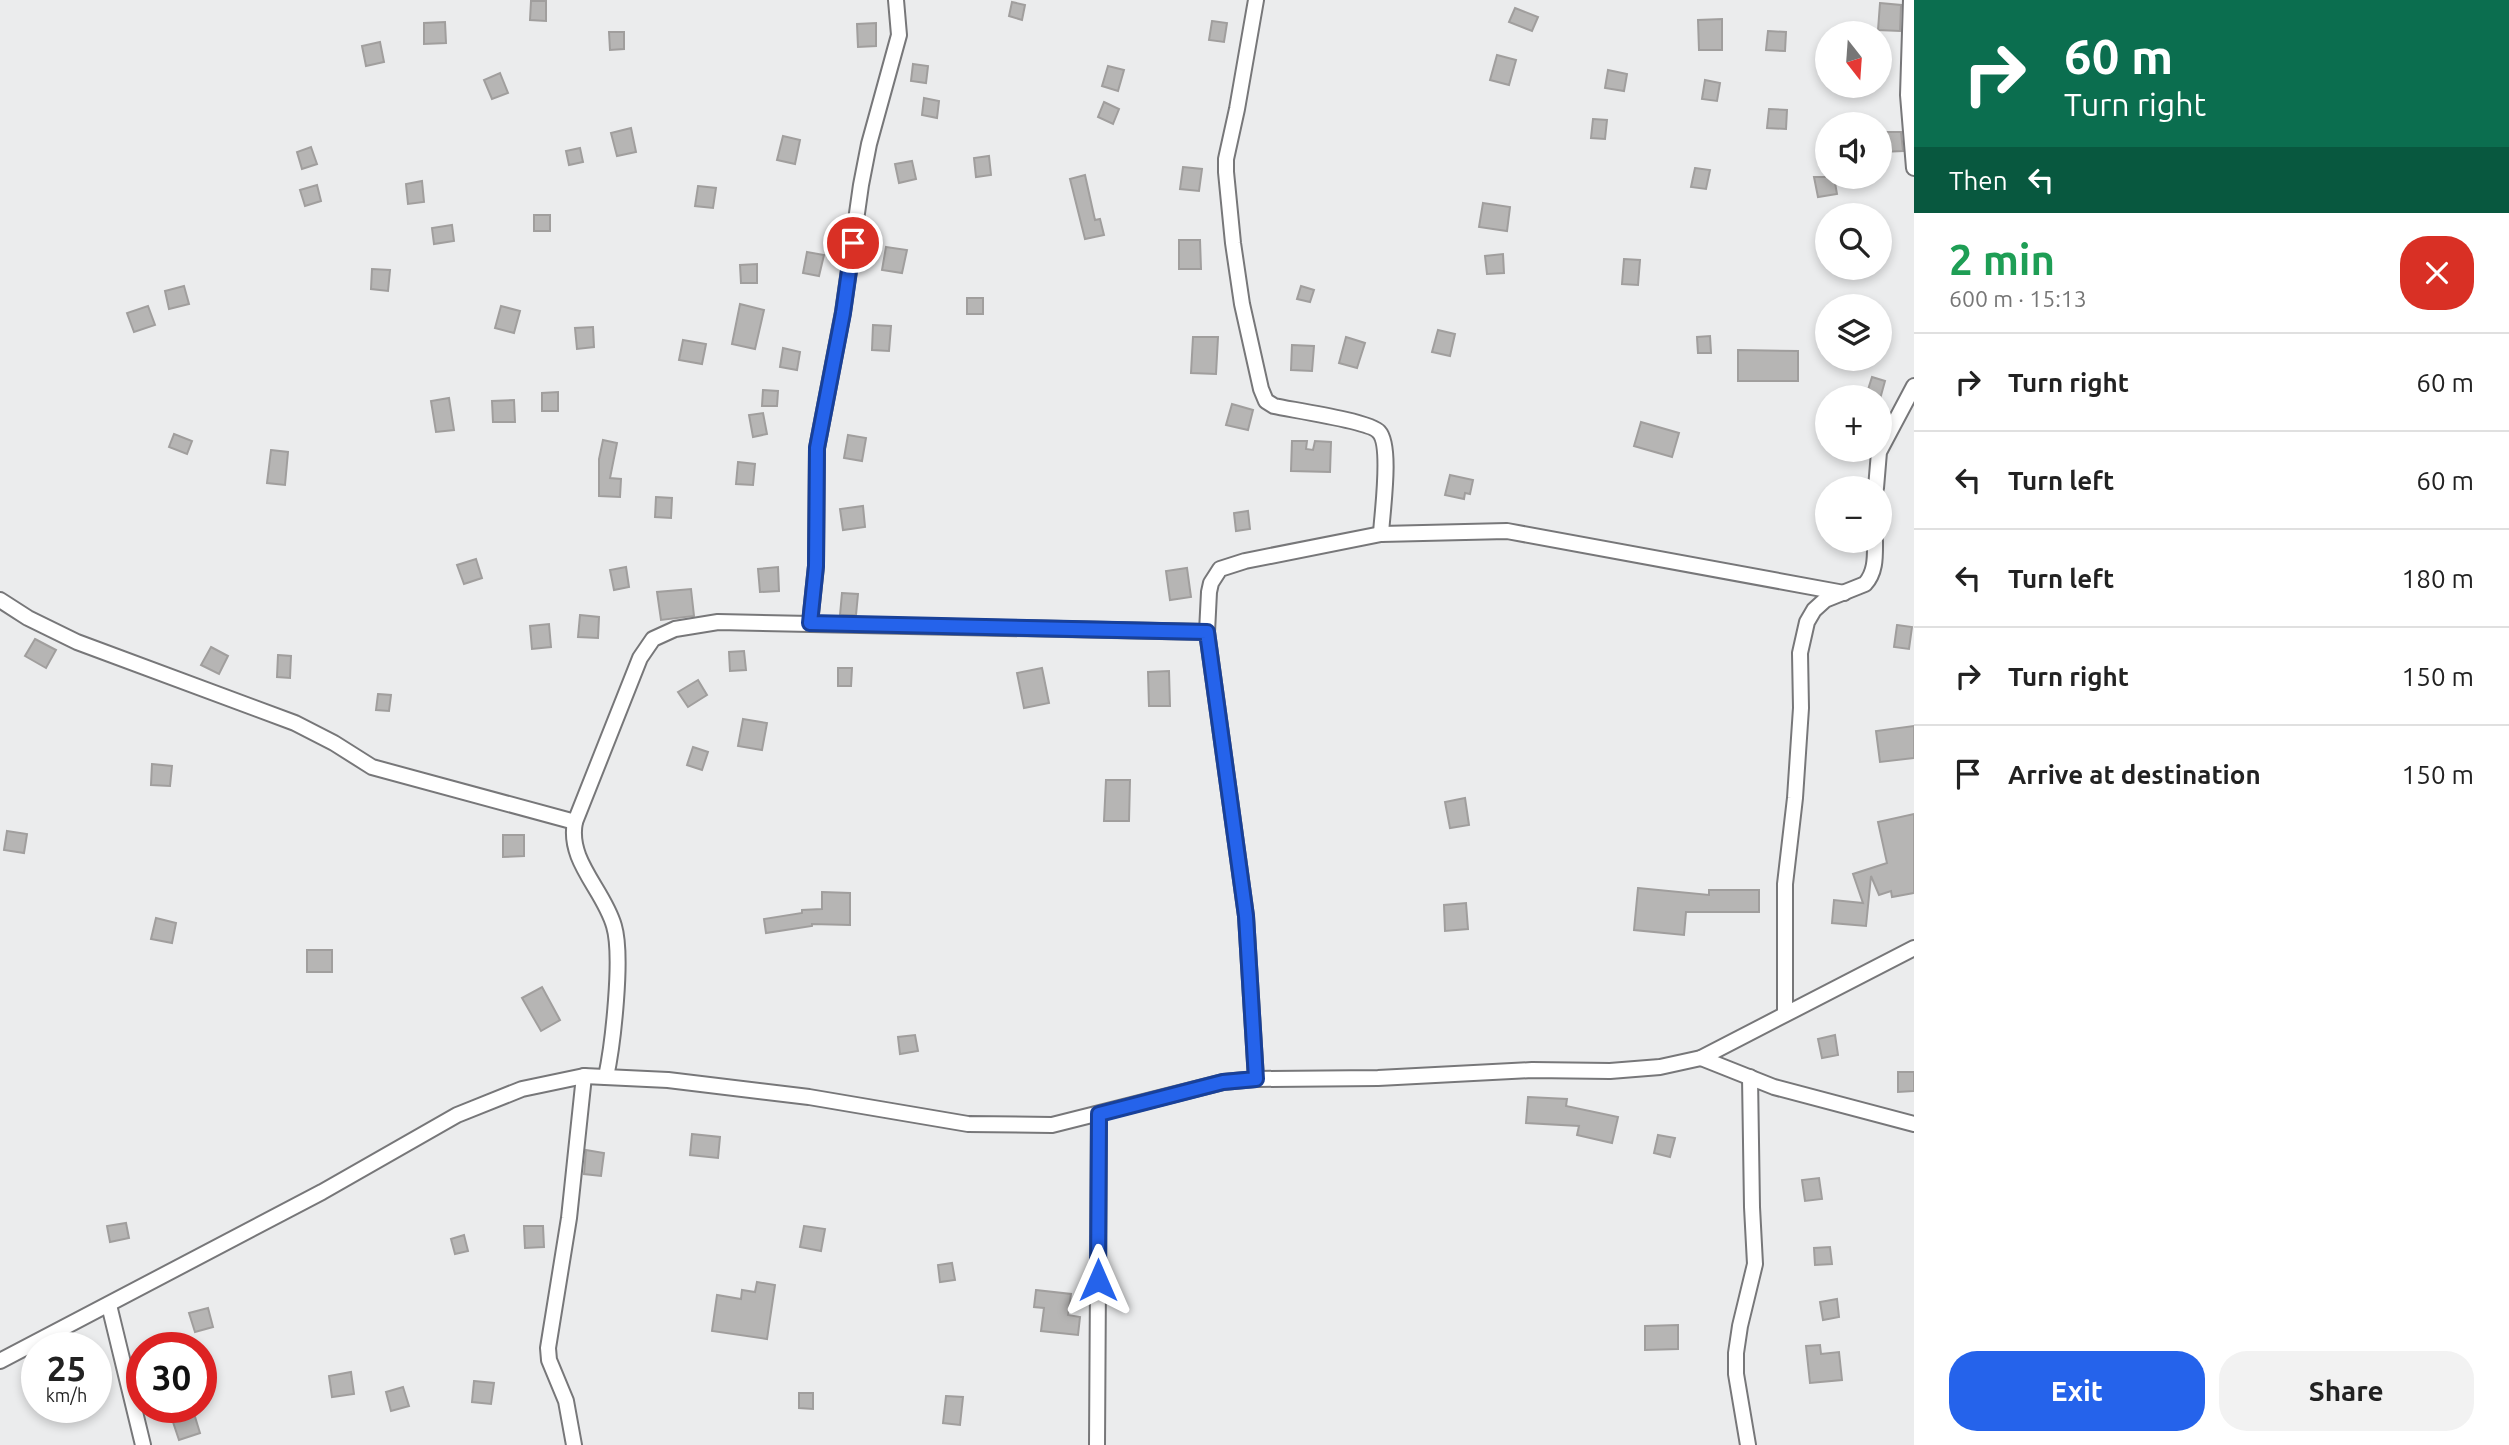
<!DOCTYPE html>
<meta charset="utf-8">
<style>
:root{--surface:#fff;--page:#f2f2f2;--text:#222;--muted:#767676;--line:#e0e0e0;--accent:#2563eb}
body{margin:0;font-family:Ubuntu,sans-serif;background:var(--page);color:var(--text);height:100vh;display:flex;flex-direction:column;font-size:26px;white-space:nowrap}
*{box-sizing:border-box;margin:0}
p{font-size:23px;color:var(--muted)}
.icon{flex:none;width:38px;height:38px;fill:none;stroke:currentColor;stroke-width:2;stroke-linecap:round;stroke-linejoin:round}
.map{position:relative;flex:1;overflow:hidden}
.drawer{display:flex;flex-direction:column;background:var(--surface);width:595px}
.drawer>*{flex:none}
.guide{background:#0b6e4f;color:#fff;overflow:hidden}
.needle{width:46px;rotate:163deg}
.controls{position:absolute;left:1815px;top:21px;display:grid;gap:14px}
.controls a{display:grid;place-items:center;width:77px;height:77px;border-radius:50%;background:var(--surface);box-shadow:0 4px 10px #0003;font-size:35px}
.speed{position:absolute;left:21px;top:1332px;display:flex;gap:14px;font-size:35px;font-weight:700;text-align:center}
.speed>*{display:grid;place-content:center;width:91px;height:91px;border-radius:50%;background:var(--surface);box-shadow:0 4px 10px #0003;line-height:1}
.speed small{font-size:18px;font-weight:400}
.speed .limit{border:10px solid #d22;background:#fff;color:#111}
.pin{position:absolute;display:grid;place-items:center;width:60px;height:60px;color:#fff;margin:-30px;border:4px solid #fff;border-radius:50%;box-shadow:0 2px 7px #0007}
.me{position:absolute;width:77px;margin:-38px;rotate:0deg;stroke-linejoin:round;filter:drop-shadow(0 0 5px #0008)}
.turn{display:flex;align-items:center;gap:24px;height:147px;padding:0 35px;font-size:32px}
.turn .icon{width:91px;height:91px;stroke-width:2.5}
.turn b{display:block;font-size:49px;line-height:60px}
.then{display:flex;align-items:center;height:66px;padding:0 35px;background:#0003;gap:14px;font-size:26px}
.round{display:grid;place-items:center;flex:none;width:74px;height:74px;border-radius:28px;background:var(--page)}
.head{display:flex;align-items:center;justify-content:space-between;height:119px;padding:0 35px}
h1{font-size:42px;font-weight:600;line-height:52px;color:#1e9e55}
.primary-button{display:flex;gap:14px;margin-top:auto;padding:14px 35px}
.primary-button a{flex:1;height:80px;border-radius:28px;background:var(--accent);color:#fff;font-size:28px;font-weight:600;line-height:80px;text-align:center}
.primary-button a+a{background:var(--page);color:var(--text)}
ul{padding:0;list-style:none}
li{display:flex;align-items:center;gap:21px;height:98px;padding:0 35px;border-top:2px solid var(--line)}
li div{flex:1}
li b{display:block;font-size:26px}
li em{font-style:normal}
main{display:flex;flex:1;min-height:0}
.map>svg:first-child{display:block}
.building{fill:#b6b5b4;stroke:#a09e9d;stroke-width:2}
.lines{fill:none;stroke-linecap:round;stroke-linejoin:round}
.minor-casing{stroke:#777779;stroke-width:18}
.minor{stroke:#fff;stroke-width:14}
.route-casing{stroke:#184099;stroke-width:18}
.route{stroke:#2563eb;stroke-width:12}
</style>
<main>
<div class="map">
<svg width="1914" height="1445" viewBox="0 0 1914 1445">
<rect width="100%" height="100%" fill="#ebeced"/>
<g class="building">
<polygon points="531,1 546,1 546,21 530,20"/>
<polygon points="1012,2 1025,5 1022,20 1009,16"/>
<polygon points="1880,3 1901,5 1900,31 1878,30"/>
<polygon points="1515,8 1538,17 1532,31 1509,22"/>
<polygon points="1722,19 1722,50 1699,50 1698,20"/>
<polygon points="1212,21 1227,23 1224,42 1209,40"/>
<polygon points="445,22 446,43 424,44 424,23"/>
<polygon points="876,23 876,46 858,47 857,24"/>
<polygon points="1768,31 1786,32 1785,51 1766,50"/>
<polygon points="609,32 624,32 624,49 610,50"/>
<polygon points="380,42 384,62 366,66 362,46"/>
<polygon points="1497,55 1516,60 1509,85 1490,80"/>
<polygon points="913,64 928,66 926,83 911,81"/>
<polygon points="1108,66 1124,70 1118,91 1102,86"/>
<polygon points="1608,70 1627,74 1624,91 1605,88"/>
<polygon points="500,73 508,93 492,99 484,80"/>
<polygon points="1705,80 1720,83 1717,101 1702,99"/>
<polygon points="924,98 939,101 937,118 922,115"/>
<polygon points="1104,102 1119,109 1113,124 1098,117"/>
<polygon points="1769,109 1787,110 1786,129 1767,128"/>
<polygon points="1593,119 1607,120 1605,139 1591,138"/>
<polygon points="631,128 636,152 617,156 611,133"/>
<polygon points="1880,132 1901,132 1903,151 1880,152"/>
<polygon points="783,136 800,140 795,164 777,160"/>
<polygon points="311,147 317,164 302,169 297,152"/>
<polygon points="580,148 583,162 569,165 566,151"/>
<polygon points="989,156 991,175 976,177 974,158"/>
<polygon points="912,161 916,179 899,183 895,164"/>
<polygon points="1183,167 1202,169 1199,191 1180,189"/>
<polygon points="1695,168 1710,170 1706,189 1691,187"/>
<polygon points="1085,175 1095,220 1100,219 1104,235 1085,239 1070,179"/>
<polygon points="1814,177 1834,177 1837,194 1818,197"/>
<polygon points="422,181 424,202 408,204 406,184"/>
<polygon points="317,185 321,201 305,206 300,190"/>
<polygon points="698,186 716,188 713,208 695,206"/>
<polygon points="1483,203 1510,207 1507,231 1479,227"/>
<rect x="534" y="215" width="16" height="16"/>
<polygon points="452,225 454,241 434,244 432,228"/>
<polygon points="1179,240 1200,240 1201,269 1179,269"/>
<polygon points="886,247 907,250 902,273 882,270"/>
<polygon points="807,252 824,255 819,276 803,273"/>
<polygon points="1503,254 1504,273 1487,274 1485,256"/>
<polygon points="1624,259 1640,260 1638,285 1622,284"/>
<polygon points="757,264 757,283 741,283 740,265"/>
<polygon points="372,269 390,270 388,291 371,289"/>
<polygon points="184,286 189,304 169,309 165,291"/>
<polygon points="1301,286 1314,290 1310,302 1297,299"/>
<rect x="967" y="298" width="16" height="16"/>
<polygon points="740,304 764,310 755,349 732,344"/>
<polygon points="148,306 155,325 134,332 127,313"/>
<polygon points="501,306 520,311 514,333 495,328"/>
<polygon points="873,325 891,326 889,351 872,350"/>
<polygon points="593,327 594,347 577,349 575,328"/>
<polygon points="1438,330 1455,334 1450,356 1432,352"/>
<polygon points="1710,336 1711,353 1698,353 1697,337"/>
<polygon points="1193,337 1218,337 1216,374 1191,373"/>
<polygon points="1346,337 1365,343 1357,368 1339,363"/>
<polygon points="683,340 706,344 702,364 679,360"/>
<polygon points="1292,345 1314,346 1312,371 1291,370"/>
<polygon points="783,348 800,352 797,370 780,367"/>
<polygon points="1738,350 1798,351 1798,381 1738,381"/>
<polygon points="1872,377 1885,381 1880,399 1866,396"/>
<polygon points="763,390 778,391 777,406 762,406"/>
<polygon points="558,392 558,411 542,411 542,393"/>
<polygon points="449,398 454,430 436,432 431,401"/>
<polygon points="514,400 515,422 493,422 492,401"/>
<polygon points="1232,404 1253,410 1248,430 1226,425"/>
<polygon points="763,413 767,434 753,437 749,415"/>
<polygon points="1641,422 1679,433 1672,457 1634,446"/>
<polygon points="174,434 192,441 187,454 169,447"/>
<polygon points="848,435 866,438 862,461 844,458"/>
<polygon points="603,440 617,443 610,478 621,479 620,497 599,496 599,459"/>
<polygon points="1292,441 1307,441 1306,449 1313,450 1315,441 1331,442 1330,472 1291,471"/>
<polygon points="271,450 288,452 285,485 267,483"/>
<polygon points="738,462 755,464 753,485 736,484"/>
<polygon points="1450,475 1473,480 1470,494 1465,493 1464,499 1445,495"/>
<polygon points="656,497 672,498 671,518 655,517"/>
<polygon points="863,506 865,527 843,530 840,509"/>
<polygon points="1248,511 1250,529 1236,531 1234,513"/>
<polygon points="476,559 482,578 464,584 457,565"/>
<polygon points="626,567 629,587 614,590 610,570"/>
<polygon points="778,567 779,591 760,592 758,569"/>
<polygon points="1187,568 1191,597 1170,600 1166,571"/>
<polygon points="691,589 694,616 661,620 657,592"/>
<polygon points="842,593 858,594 856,615 840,615"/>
<polygon points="580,615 599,617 598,638 578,637"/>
<polygon points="549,624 551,647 532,649 530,626"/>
<polygon points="1897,625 1912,627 1909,649 1894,647"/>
<polygon points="35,639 56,650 46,668 25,656"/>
<polygon points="211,647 228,656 219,674 201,665"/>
<polygon points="744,651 746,670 730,671 729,652"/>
<polygon points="278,655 291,656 290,678 277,677"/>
<polygon points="838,668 852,668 851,686 838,686"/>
<polygon points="1042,668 1049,703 1024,708 1017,673"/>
<polygon points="1169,671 1170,706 1149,706 1148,672"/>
<polygon points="698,680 707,695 688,707 678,692"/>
<polygon points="378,694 391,695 389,711 376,710"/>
<polygon points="743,719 767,723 762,750 738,746"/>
<polygon points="1914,726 1914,758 1880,762 1876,731"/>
<polygon points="693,747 708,752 702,770 687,765"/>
<polygon points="152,764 172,766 170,786 151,785"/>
<polygon points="1106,780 1130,780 1129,821 1104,821"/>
<polygon points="1465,798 1469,825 1450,828 1445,802"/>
<polygon points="1914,814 1914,893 1892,897 1891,891 1879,895 1871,876 1866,926 1832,923 1834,900 1863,903 1853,874 1887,863 1878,822"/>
<polygon points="7,831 27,834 24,853 4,850"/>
<polygon points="503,835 524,835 524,856 503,857"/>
<polygon points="1638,888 1709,895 1709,890 1759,890 1759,912 1686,912 1684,935 1634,930"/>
<polygon points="822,892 850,893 850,925 812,924 812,926 766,933 764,919 802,913 802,910 822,909"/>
<polygon points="1466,903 1468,929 1445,931 1444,905"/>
<polygon points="156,918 176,923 172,943 151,939"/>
<rect x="307" y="950" width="25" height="22"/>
<polygon points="542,987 560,1020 541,1031 522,998"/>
<polygon points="915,1035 918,1051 900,1054 898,1037"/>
<polygon points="1835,1035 1838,1055 1822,1058 1818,1039"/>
<polygon points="1898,1072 1914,1072 1914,1091 1898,1092"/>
<polygon points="1528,1097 1567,1099 1566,1106 1618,1117 1612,1143 1577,1135 1579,1126 1526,1123"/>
<polygon points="692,1134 720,1137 718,1158 690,1155"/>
<polygon points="1658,1135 1675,1138 1670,1157 1654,1153"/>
<polygon points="586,1150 604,1153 601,1176 584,1174"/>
<polygon points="1819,1178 1822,1199 1805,1201 1802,1180"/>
<polygon points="126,1223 129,1238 110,1242 107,1226"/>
<polygon points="524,1226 543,1226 544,1247 525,1248"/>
<polygon points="804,1226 825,1229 821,1251 800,1247"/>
<polygon points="464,1235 468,1251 455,1254 451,1239"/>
<polygon points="1830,1247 1832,1264 1815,1265 1814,1248"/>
<polygon points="952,1263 955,1280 940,1282 938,1265"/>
<polygon points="757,1282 775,1285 767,1339 712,1331 717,1295 741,1299 742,1290 755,1292"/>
<polygon points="1036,1290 1071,1294 1068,1315 1080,1317 1078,1335 1041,1331 1044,1308 1034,1307"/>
<polygon points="1837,1299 1839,1317 1823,1320 1820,1302"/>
<polygon points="208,1308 213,1327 195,1332 189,1313"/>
<polygon points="1678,1325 1678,1349 1645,1350 1645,1326"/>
<polygon points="1820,1345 1821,1354 1839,1352 1842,1380 1810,1383 1806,1346"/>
<polygon points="351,1372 354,1394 332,1397 329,1376"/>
<polygon points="474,1381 494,1383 491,1404 472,1402"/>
<polygon points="403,1387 409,1406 391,1411 386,1392"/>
<polygon points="799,1393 813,1393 813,1409 799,1408"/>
<polygon points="946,1396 963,1397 960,1425 943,1423"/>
<polygon points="168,1407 192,1407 200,1433 179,1440"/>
</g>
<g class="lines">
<defs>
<g id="minor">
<path d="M1256 0 1237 109 1226 159V172L1233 243 1242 304 1261 389 1266 401 1274 406C1292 410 1370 421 1379 432 1392 446 1382 513 1381 534"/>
<polyline points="1911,0 1908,95 1914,168"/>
<polyline points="1876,488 1879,452 1914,386"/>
<polyline points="0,600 28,618 77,642 295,723 334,743 372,767 575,822"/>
<polyline points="810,623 816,566 817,448 843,312 861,185 869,144 899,35 896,0"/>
<polyline points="1207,632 1209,592 1211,583 1220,569 1245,561 1381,534 1507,531 1844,593"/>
<path d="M1785 1014V884L1795 798 1801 708 1800 653 1807 622 1814 610 1825 600 1865 584C1876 572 1875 556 1875 541"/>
<polyline points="1701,1058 1774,1087 1914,1124"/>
<path d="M606 1077C613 1044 623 956 614 926 604 890 567 861 575 822L640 658 653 639 675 629 718 622 1207 632 1246 916 1256 1079"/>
<polyline points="109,1305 143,1445"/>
<polyline points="0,1361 322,1192 457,1115 522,1089 584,1076 668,1080 809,1097 968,1124 1052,1125 1223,1082 1256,1079 1378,1078 1532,1070 1610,1071 1660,1067 1701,1058 1914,948"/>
<polyline points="574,1445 566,1401 549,1360 548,1348 569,1218 584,1076"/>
<polyline points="1097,1445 1099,1114"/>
<polyline points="1748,1445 1736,1374 1736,1353 1740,1326 1755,1264 1752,1207 1750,1077"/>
</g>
</defs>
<use href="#minor" class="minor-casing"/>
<use href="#minor" class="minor"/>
</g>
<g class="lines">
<defs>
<polyline id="route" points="853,243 843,313 817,448 816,566 810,623 1207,632 1246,916 1256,1079 1223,1082 1099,1114 1098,1280"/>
</defs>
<use href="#route" class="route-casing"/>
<use href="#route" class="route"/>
</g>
</svg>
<div class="controls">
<a><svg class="needle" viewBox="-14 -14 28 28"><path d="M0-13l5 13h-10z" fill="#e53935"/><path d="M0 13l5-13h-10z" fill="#767676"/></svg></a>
<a><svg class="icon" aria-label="sound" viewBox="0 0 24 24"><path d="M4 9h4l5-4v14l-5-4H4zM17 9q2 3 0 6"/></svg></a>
<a><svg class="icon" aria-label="search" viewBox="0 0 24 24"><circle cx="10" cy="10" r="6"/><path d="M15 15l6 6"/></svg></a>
<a><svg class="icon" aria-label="layers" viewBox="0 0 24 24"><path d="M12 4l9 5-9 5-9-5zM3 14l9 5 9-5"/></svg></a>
<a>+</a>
<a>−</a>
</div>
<div class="speed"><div>25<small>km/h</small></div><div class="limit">30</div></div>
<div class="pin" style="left:853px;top:243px;background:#d93025"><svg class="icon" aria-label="arrive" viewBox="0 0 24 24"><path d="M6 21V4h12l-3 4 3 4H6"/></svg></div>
<svg class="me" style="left:1098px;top:1280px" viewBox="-20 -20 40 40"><path d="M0-17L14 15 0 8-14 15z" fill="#2563eb" stroke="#fff" stroke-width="4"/></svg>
</div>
<section class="drawer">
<div class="guide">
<div class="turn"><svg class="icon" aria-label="right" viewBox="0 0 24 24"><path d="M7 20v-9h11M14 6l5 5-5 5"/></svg><div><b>60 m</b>Turn right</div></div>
<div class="then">Then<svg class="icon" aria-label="left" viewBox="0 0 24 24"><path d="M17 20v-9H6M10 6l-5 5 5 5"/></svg></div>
</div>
<div class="head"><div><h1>2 min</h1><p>600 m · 15:13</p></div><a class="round" style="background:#d93025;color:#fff"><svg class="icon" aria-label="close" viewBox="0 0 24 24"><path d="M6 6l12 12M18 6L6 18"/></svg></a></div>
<ul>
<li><svg class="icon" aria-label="right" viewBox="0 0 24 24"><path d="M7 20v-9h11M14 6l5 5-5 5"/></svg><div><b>Turn right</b></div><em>60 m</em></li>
<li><svg class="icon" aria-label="left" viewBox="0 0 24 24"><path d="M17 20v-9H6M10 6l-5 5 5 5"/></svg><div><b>Turn left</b></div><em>60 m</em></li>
<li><svg class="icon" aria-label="left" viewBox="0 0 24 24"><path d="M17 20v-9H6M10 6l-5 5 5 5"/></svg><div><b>Turn left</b></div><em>180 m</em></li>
<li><svg class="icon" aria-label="right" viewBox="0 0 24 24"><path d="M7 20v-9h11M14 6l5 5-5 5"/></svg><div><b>Turn right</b></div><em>150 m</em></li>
<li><svg class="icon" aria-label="arrive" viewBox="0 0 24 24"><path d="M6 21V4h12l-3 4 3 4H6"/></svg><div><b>Arrive at destination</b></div><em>150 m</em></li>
</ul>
<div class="primary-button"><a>Exit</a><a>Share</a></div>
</section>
</main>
